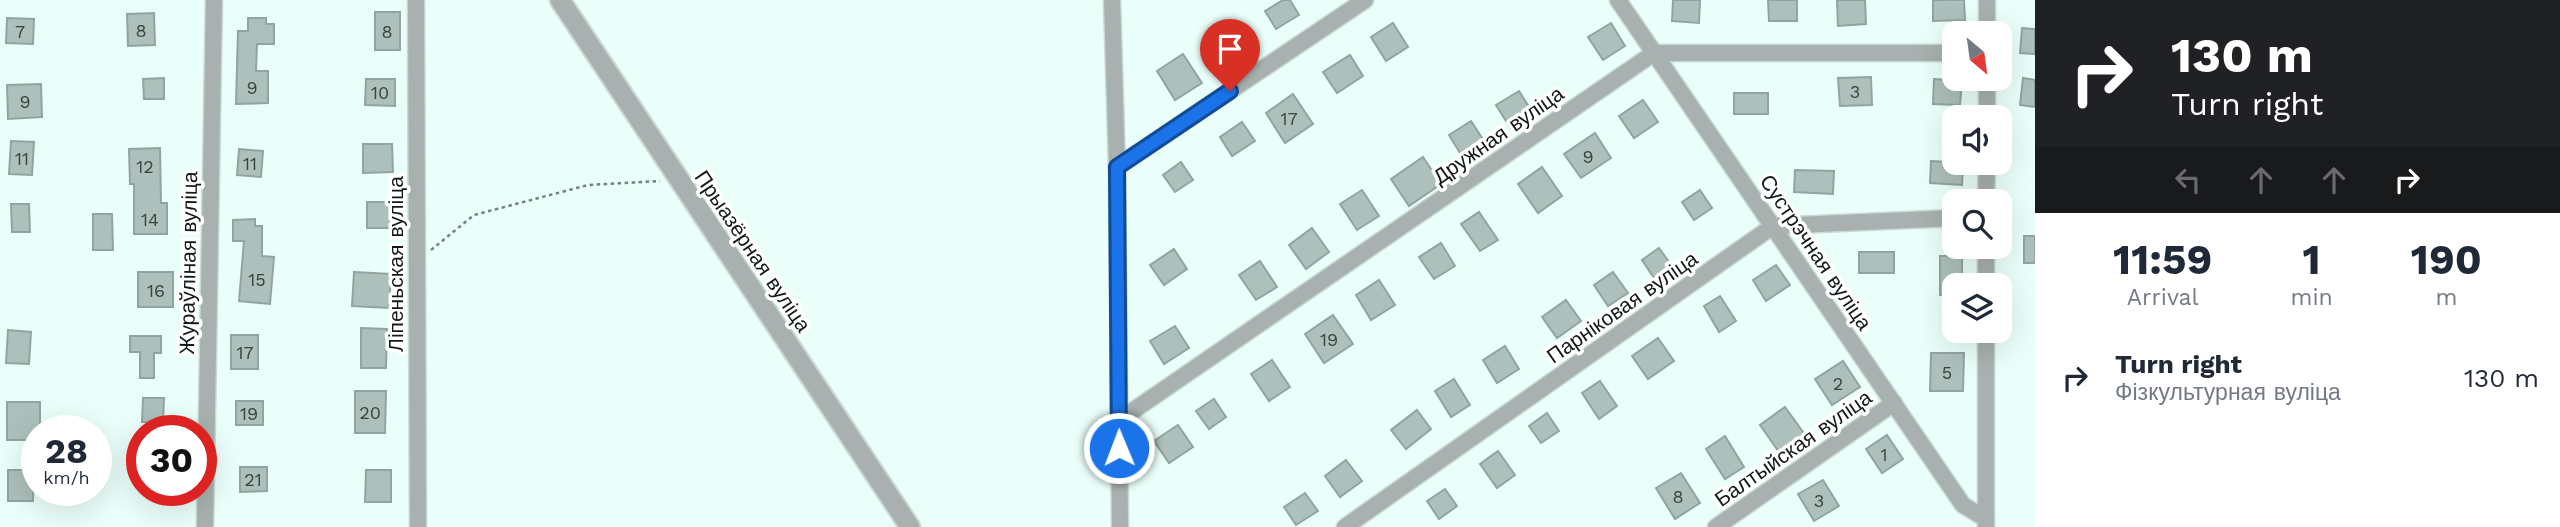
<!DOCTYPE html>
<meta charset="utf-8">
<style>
:root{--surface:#fff;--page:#f2f2f3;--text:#1f2937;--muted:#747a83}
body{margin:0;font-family:"Work Sans",sans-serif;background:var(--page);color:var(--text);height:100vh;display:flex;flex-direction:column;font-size:26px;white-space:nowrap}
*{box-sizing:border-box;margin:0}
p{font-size:23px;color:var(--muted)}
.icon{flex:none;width:38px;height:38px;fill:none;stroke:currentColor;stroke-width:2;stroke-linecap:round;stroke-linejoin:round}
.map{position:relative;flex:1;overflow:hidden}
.drawer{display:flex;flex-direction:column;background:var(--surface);width:525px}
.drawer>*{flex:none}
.top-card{background:#202124;color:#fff;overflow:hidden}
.needle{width:46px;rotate:151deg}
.controls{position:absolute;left:1942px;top:21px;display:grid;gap:14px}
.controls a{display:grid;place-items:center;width:70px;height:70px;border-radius:14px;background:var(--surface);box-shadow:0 7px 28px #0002;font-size:35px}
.speed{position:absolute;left:21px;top:415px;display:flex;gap:14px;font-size:35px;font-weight:700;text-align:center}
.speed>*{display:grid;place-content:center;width:91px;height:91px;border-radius:50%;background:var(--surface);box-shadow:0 7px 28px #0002;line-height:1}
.speed small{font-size:18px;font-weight:400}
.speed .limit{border:10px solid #d22;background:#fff;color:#111}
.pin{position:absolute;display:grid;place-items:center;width:60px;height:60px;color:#fff;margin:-72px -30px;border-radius:50% 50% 50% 0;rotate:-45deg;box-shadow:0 0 7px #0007}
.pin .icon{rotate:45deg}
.me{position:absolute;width:77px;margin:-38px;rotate:359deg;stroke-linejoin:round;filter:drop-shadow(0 0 5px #0008)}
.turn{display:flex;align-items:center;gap:24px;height:147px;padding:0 21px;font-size:32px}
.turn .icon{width:91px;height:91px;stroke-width:2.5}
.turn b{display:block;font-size:49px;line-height:60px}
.lanes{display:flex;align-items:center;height:66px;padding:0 21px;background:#0003;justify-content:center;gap:35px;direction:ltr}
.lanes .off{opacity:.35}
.eta{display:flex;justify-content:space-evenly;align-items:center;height:119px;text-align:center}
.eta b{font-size:42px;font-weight:700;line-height:49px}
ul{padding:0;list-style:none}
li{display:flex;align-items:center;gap:21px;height:91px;padding:0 21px}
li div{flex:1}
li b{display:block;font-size:26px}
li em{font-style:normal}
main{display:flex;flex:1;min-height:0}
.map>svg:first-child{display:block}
.building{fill:#adc0bb;stroke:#92a4a0;stroke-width:2}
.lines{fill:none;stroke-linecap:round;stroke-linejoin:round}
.minor-casing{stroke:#c8dad6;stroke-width:19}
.tertiary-casing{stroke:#c8dad6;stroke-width:23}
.path{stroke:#75817f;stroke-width:2.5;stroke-dasharray:3.5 3.5;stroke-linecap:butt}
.minor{stroke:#a8b1af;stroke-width:16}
.tertiary{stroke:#a8b1af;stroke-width:19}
.route-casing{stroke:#114b97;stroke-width:18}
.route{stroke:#1a73e8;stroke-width:12}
.labels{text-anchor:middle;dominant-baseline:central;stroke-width:7;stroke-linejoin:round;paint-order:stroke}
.number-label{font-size:18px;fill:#3a4341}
.street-label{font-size:21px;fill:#131918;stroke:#fff}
</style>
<main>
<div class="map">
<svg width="2035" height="527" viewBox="0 0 2035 527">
<rect width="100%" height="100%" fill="#ebfffa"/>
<g class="building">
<polygon points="1283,0 1290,0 1299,15 1276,29 1265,11"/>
<polygon points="1673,0 1700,0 1699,23 1672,21"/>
<polygon points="1768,0 1797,0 1797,21 1769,21"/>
<polygon points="1837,0 1865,0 1866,24 1838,26"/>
<polygon points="1933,0 1964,0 1965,20 1933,21"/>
<rect x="375" y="12" width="25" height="38"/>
<polygon points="154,13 155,45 128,46 127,14"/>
<polygon points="7,18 34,19 33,44 6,43"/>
<polygon points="248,18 266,18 266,24 274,24 274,44 257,44 256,71 268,71 268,103 236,104 238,31 248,31"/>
<polygon points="1393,23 1408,47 1386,61 1371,37"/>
<polygon points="1611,23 1625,46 1603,60 1588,37"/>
<polygon points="2022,28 2035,29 2035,54 2020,53"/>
<polygon points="1234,32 1246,51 1225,64 1213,45"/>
<polygon points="1183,54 1202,83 1175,100 1157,71"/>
<polygon points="1350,55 1363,76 1337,93 1323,72"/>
<polygon points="1871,77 1872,105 1840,106 1838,78"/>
<polygon points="164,78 164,99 144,99 143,79"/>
<polygon points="2023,78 2035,80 2035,107 2020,105"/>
<polygon points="366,79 395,79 395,106 365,105"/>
<polygon points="1934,79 1962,81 1960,105 1933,104"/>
<polygon points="41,84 42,117 8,119 7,85"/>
<polygon points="1519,91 1534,115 1511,129 1496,105"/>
<rect x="1734" y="93" width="34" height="21"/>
<polygon points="1293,94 1313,124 1285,143 1266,113"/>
<polygon points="1643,100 1658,122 1634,138 1619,116"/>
<polygon points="1471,121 1486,144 1463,158 1449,135"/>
<polygon points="1242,122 1255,141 1232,156 1220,137"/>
<polygon points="1595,133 1611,158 1581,178 1564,154"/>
<polygon points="11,141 34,142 32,175 9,174"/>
<polygon points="363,144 392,144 393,172 363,173"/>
<polygon points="160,148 161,203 167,203 167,234 134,234 134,184 130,184 129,149"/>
<polygon points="239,149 263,151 261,177 237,175"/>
<polygon points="1423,157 1441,184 1409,206 1391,179"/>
<polygon points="1931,161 1963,163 1962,185 1930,183"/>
<polygon points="1181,162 1193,180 1175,192 1163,175"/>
<polygon points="1542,167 1562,196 1538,213 1518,184"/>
<polygon points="1795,170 1834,171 1833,194 1794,192"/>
<polygon points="1362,190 1379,216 1357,230 1340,204"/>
<polygon points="1700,190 1712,208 1694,220 1682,202"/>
<rect x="367" y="202" width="31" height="26"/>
<polygon points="11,204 29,204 30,232 12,232"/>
<polygon points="1479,212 1498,240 1480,251 1461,224"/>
<polygon points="93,214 112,214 113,250 93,250"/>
<polygon points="255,219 255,226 262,226 262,256 274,257 270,304 239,301 244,241 233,241 233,220"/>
<polygon points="1312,228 1329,252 1306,269 1289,245"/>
<rect x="2024" y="236" width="11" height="27"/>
<polygon points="1441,243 1455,266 1434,279 1419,257"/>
<polygon points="1659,248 1672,266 1654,278 1642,260"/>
<polygon points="1174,249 1187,269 1164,285 1150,265"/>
<rect x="1859" y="252" width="35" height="21"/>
<polygon points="1940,256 1962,256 1962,285 1955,285 1955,295 1940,295"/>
<polygon points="1260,261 1277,287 1256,300 1239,275"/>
<polygon points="1776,265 1790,285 1766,301 1753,280"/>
<rect x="138" y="272" width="35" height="35"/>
<polygon points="354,272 391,274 389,308 352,306"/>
<polygon points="1613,272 1628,293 1608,306 1594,285"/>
<polygon points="1379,280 1395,305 1371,320 1356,295"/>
<polygon points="1720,296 1736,321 1719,332 1704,306"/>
<polygon points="1566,300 1581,321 1557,338 1542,317"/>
<polygon points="1333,315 1353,344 1324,363 1305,334"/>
<polygon points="1175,326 1189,348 1164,364 1150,341"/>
<polygon points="361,328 387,329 386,368 361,368"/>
<polygon points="8,330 31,332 29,364 6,363"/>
<rect x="231" y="335" width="27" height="34"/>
<polygon points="130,336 161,336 161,353 154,353 154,378 140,378 140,352 130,352"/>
<polygon points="1658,338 1674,361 1648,379 1632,356"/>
<polygon points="1505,346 1519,369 1497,383 1483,360"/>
<polygon points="1931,353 1964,353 1963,391 1930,391"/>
<polygon points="1272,360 1290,387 1269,401 1251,374"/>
<polygon points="1843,361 1860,387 1832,405 1815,379"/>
<polygon points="1454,379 1470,405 1451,417 1435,391"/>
<polygon points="1600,381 1617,406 1599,419 1582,393"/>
<polygon points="355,391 386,391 385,433 355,433"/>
<polygon points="143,398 164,398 163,423 142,422"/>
<polygon points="1214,399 1226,417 1209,429 1196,411"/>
<rect x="236" y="401" width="27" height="24"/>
<polygon points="7,402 40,402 40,430 37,430 37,440 7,440"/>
<polygon points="1785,407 1806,436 1781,455 1760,425"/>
<polygon points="1417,410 1431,429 1406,449 1391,430"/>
<polygon points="1547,413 1559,431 1541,443 1529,426"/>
<polygon points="1178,425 1193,447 1169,463 1154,441"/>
<polygon points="1887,435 1903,459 1882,473 1866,449"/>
<polygon points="1725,436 1744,467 1725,479 1706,449"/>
<polygon points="1498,451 1515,475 1497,488 1480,464"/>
<polygon points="1346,460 1362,481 1340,497 1325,476"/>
<polygon points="240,467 267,467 267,491 240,492"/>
<polygon points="8,470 34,470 33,501 8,501"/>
<polygon points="366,470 391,470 391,502 365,502"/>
<polygon points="1681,473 1700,503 1675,519 1656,488"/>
<polygon points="1823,480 1839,506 1814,521 1798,494"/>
<polygon points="1445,489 1457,506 1439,519 1427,501"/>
<polygon points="1305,493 1318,511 1296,525 1284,507"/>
</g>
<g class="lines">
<defs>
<g id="minor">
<polyline points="416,0 418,527"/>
<polyline points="1112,0 1117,167 1120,527"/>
<polyline points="1618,0 1963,505 1986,519"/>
<polyline points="1987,33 1987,0"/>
<polyline points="1987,117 1987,79"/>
<polyline points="1117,167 1365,0"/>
<polyline points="1986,201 1987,163"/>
<polyline points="1986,285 1986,247"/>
<polyline points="1118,421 1654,53 1955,53"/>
<polyline points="205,527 214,0"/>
<polyline points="1345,527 1773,226 1955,218"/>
<polyline points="1716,527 1894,403"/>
<polyline points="1986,527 1986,331"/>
</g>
<polyline id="tertiary" points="560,0 910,527"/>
</defs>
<use href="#minor" class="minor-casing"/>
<use href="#tertiary" class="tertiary-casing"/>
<polyline class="path" points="431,250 474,215 588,185 660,181"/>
<use href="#minor" class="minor"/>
<use href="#tertiary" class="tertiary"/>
</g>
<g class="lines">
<defs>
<polyline id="route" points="1119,448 1117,167 1230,91"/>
</defs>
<use href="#route" class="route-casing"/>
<use href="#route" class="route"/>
</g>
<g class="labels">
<g class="number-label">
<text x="141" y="30">8</text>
<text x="20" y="31">7</text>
<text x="387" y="31">8</text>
<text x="252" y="87">9</text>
<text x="1855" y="91">3</text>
<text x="380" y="92">10</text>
<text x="25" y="101">9</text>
<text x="1289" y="118">17</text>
<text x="1588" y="156">9</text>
<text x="22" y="158">11</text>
<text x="250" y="163">11</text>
<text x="145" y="166">12</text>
<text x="150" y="219">14</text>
<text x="257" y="279">15</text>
<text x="156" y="290">16</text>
<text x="1329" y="339">19</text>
<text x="245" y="352">17</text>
<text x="1947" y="372">5</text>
<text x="1838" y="383">2</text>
<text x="370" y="412">20</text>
<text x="249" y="413">19</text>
<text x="1884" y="454">1</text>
<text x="253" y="479">21</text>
<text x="1678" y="496">8</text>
<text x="1819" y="500">3</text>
</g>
<g class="street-label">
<text transform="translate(1498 135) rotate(-35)">Дружная вуліца</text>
<text transform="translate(753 251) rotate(56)">Прыазёрная вуліца</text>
<text transform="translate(1816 252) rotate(56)">Сустрэчная вуліца</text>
<text transform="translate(188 263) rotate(-89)">Жураўліная вуліца</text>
<text transform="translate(395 264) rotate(-90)">Ліпеньская вуліца</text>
<text transform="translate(1622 307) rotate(-35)">Парніковая вуліца</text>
<text transform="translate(1793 448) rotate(-35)">Балтыйская вуліца</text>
</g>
</g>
</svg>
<div class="controls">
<a><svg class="needle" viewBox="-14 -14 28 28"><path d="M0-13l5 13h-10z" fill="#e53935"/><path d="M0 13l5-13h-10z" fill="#747a83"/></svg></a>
<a><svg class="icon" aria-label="sound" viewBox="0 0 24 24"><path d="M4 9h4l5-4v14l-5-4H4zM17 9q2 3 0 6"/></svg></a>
<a><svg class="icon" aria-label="search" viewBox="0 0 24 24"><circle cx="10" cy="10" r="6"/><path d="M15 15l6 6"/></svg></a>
<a><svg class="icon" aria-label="layers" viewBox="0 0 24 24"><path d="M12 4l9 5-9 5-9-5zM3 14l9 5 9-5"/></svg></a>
</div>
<div class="speed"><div>28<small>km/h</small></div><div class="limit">30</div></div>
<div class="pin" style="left:1230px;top:91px;background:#d93025"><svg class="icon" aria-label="arrive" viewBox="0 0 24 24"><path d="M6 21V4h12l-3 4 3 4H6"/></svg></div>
<svg class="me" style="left:1119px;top:448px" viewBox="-20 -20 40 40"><circle r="17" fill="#1a73e8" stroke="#fff" stroke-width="3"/><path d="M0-11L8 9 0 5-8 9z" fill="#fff"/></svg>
</div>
<section class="drawer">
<div class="top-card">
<div class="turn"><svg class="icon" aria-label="right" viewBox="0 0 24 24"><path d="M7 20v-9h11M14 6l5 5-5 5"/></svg><div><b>130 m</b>Turn right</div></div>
<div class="lanes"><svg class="icon off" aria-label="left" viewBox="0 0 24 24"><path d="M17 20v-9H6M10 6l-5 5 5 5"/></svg><svg class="icon off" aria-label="ahead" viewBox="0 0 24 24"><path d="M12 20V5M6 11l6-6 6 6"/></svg><svg class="icon off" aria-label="ahead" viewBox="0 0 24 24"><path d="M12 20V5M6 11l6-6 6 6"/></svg><svg class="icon" aria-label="right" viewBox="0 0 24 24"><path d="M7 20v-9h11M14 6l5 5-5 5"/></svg></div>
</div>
<div class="eta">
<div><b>11:59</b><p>Arrival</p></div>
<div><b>1</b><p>min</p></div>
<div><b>190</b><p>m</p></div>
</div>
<ul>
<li><svg class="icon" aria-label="right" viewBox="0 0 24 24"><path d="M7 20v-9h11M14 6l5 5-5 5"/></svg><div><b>Turn right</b><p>Фізкультурная вуліца</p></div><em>130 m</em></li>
</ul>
</section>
</main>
